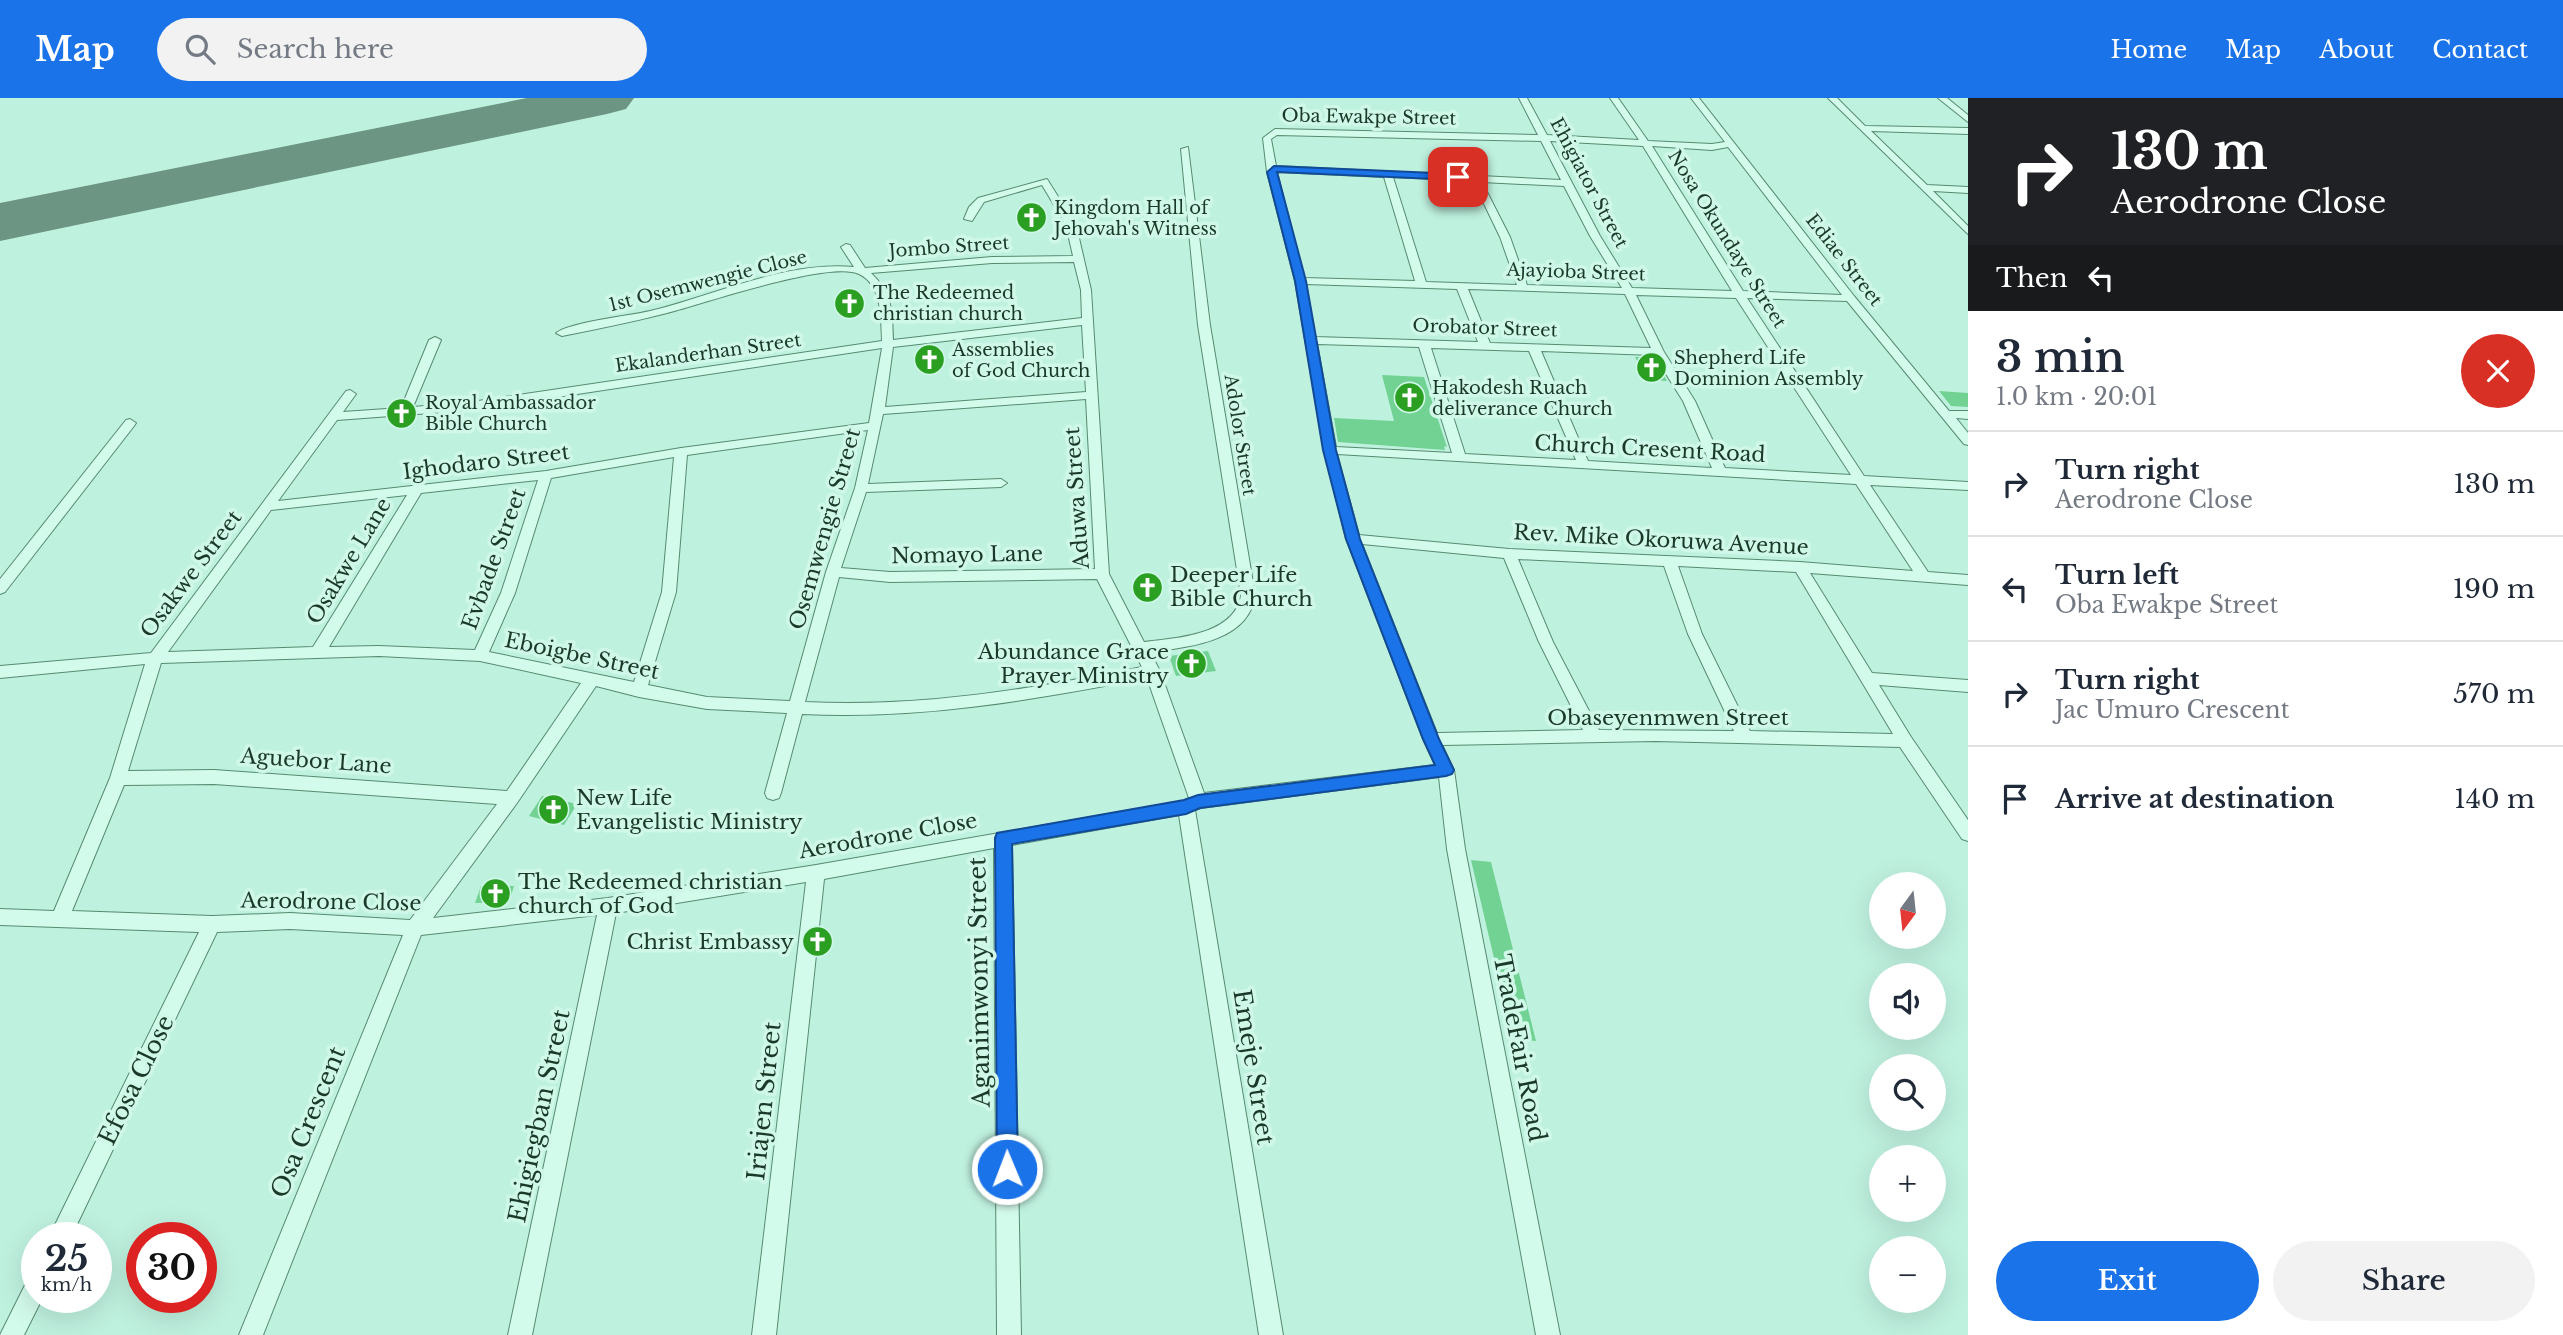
<!DOCTYPE html>
<meta charset="utf-8">
<style>
:root{--surface:#fff;--page:#f2f2f3;--text:#1f2937;--muted:#747a83;--line:#e0e1e3;--accent:#1a73e8}
body{margin:0;font-family:"Libre Baskerville",serif;background:var(--page);color:var(--text);height:100vh;display:flex;flex-direction:column;font-size:26px;white-space:nowrap}
*{box-sizing:border-box;margin:0}
p{font-size:23px;color:var(--muted)}
.icon{flex:none;width:38px;height:38px;fill:none;stroke:currentColor;stroke-width:2;stroke-linecap:round;stroke-linejoin:round}
.map{position:relative;flex:1;overflow:hidden}
.drawer{display:flex;flex-direction:column;background:var(--surface);width:595px}
.drawer>*{flex:none}
.top-card{background:#202124;color:#fff;overflow:hidden}
.needle{width:46px;rotate:195deg}
.controls{position:absolute;left:1869px;top:774px;display:grid;gap:14px}
.controls a{display:grid;place-items:center;width:77px;height:77px;border-radius:50%;background:var(--surface);box-shadow:0 7px 28px #0002;font-size:35px}
.speed{position:absolute;left:21px;top:1124px;display:flex;gap:14px;font-size:35px;font-weight:700;text-align:center}
.speed>*{display:grid;place-content:center;width:91px;height:91px;border-radius:50%;background:var(--surface);box-shadow:0 7px 28px #0002;line-height:1}
.speed small{font-size:18px;font-weight:400}
.speed .limit{border:10px solid #d22;background:#fff;color:#111}
.pin{position:absolute;display:grid;place-items:center;width:60px;height:60px;color:#fff;margin:-30px;border-radius:14px;box-shadow:0 4px 10px #0006}
.me{position:absolute;width:77px;margin:-38px;rotate:359deg;stroke-linejoin:round;filter:drop-shadow(0 0 5px #0008)}
.turn{display:flex;align-items:center;gap:24px;height:147px;padding:0 28px;font-size:32px}
.turn .icon{width:91px;height:91px;stroke-width:2.5}
.turn b{display:block;font-size:49px;line-height:60px}
.then{display:flex;align-items:center;height:66px;padding:0 28px;background:#0003;gap:14px;font-size:26px}
.round{display:grid;place-items:center;flex:none;width:74px;height:74px;border-radius:37px;background:var(--page)}
.head{display:flex;align-items:center;justify-content:space-between;height:119px;padding:0 28px}
h1{font-size:42px;font-weight:600;line-height:52px}
.action{display:flex;gap:14px;margin-top:auto;padding:14px 28px}
.action a{flex:1;height:80px;border-radius:42px;background:var(--accent);color:#fff;font-size:28px;font-weight:600;line-height:80px;text-align:center}
.action a+a{background:var(--page);color:var(--text)}
ul{padding:0;list-style:none}
li{display:flex;align-items:center;gap:21px;height:105px;padding:0 28px;border-top:2px solid var(--line)}
li div{flex:1}
li b{display:block;font-size:26px}
li em{font-style:normal}
header{display:flex;align-items:center;gap:42px;box-sizing:border-box;height:98px;padding:0 35px;background:var(--accent);color:#fff}
header strong{font-size:33px}
nav{display:flex;gap:38px;margin-inline-start:auto;font-size:24px}
.search{width:490px;height:63px;background:var(--page);display:flex;align-items:center;gap:18px;box-sizing:border-box;padding:0 24px;border-radius:38px;color:var(--muted);font-size:26px}
main{display:flex;flex:1;min-height:0}
.map>svg:first-child{display:block}
.lines{fill:none;stroke-linecap:round;stroke-linejoin:round}
.runway{fill:#6d9584;fill-rule:evenodd}
.building{fill:#71d293}
.street-casing{stroke:#568b6f;stroke-width:2}
.street{fill:#d3fbec;fill-rule:evenodd}
.route{fill:#1a73e8;stroke:#114b97;stroke-width:2}
.labels{text-anchor:middle;dominant-baseline:central;stroke-width:7;stroke-linejoin:round;paint-order:stroke}
.far-street-label{font-size:18px;fill:#1b3928;stroke:#cff8e9}
.far-poi-label{font-size:18px;fill:#1b3928;stroke:#cff8e9;text-anchor:start}
.street-label{font-size:21px;fill:#1b3928;stroke:#cff8e9}
.poi-label{font-size:21px;fill:#1b3928;stroke:#cff8e9;text-anchor:start}
.near-street-label{font-size:24px;fill:#1b3928;stroke:#cff8e9}
</style>
<header>
<strong>Map</strong>
<div class="search"><svg class="icon" aria-label="search" viewBox="0 0 24 24"><circle cx="10" cy="10" r="6"/><path d="M15 15l6 6"/></svg>Search here</div>
<nav><a>Home</a><a>Map</a><a>About</a><a>Contact</a></nav>
</header>
<main>
<div class="map">
<svg width="1968" height="1237" viewBox="0 0 1968 1237">
<rect width="100%" height="100%" fill="#bff1df"/>
<g class="lines">
<polygon class="runway" points="527,0 634,0 626,11 607,16 0,143 0,105"/>
</g>
<g class="building">
<polygon points="937,255 939,268 921,269 919,256"/>
<polygon points="1635,259 1653,260 1667,283 1647,282"/>
<polygon points="1382,277 1424,279 1447,349 1444,348 1445,352 1338,344 1334,320 1394,323"/>
<polygon points="1939,293 1968,295 1968,309 1951,308"/>
<polygon points="1208,553 1216,573 1176,578 1169,558"/>
<polygon points="542,698 577,706 564,727 529,718"/>
<polygon points="1471,762 1491,764 1536,943 1513,941"/>
<polygon points="481,788 514,788 509,804 475,805"/>
</g>
<g class="lines">
<defs>
<g id="street">
<path d="M1519 0H1527L1547 37 1639 42 1610 0H1618L1648 43 1712 46 1725 44 1691 0H1699L1854 198 1949 313H1968V321L1956 320 1968 335V347L1964 346 1847 203 1747 200 1864 378 1968 384V392L1870 387 1928 474 1968 477V487L1810 475 1872 575 1968 582V594L1879 587 1911 639 1968 722V743L1962 741 1900 649 1655 643 1442 647 1454 672 1465 751 1560 1237H1536L1447 751 1439 679 1201 710 1195 712 1283 1237H1259L1179 717 1012 747 1021 1237H997L994 750 824 781 776 1237H752L806 784 616 815 532 1237H508L597 817 421 837 263 1237H239L403 837 290 831 217 834 71 1139H49L199 834 0 827V811L54 813 110 680 145 566 0 580V568L151 555 346 293 350 292 356 296 343 314 401 310 429 242 435 239 441 242 413 309 471 304 882 243C881 222 883 187 859 176 830 162 702 206 667 215 632 224 597 231 562 238L556 235C571 224 629 218 650 213 716 197 785 163 854 169L841 149 846 146 850 147 865 170 992 159 1073 158 1066 127 1042 87 984 104 972 123 964 121 969 109 978 100 1047 81 1076 127 1091 192 1109 476 1144 544C1177 540 1235 537 1241 497L1198 227 1181 51 1188 49 1210 227 1255 497C1249 544 1188 549 1150 554L1160 573 1204 695 1435 667 1423 641 1346 441 1324 352 1295 183 1267 74 1263 40 1275 31 1538 37ZM1277 37 1541 43 1561 82 1276 68 1271 41ZM1550 43 1643 48 1732 193 1632 190 1600 138ZM1652 48 1712 52 1728 49 1842 197 1743 193ZM1277 74 1384 79 1415 183 1304 180ZM1393 79 1473 83 1500 139 1517 187 1426 184ZM1482 84 1564 88 1590 138 1622 190 1527 187 1510 139ZM1074 164 1081 192 1082 220 893 242C892 213 893 196 871 175L992 165ZM1306 186 1457 191 1478 244 1315 239ZM1468 191 1625 196 1651 250 1490 245ZM1636 197 1736 200 1851 377 1725 370 1695 303 1664 254ZM1082 227 1086 294 885 309 893 249ZM1317 246 1419 249 1452 355 1336 349ZM882 250 869 325 681 350 546 373 278 403 337 322 471 312ZM1431 250 1529 253 1576 362 1465 356ZM1541 253 1654 257 1683 303 1712 370 1588 363ZM1086 301 1095 471 890 474 841 470 866 394 1001 389 1007 385 1001 381 868 386 883 316ZM868 332 855 390 826 474 790 603 707 599 648 587 676 494 687 357ZM1337 356 1856 386 1913 473 1800 464 1509 451 1359 437ZM674 359 662 494 634 584 489 554 515 495 551 380ZM538 382 501 495 475 552 379 548 329 549 421 395ZM407 397 313 549 168 554 271 412ZM1362 446 1504 460 1539 544 1583 632 1437 635ZM1518 461 1664 468 1688 536 1734 633 1599 632 1553 544ZM1678 468 1796 474 1893 636 1750 633 1702 536ZM839 479 890 484 1097 481 1142 569C1031 591 919 610 805 604ZM379 558 480 563 581 585 507 693 214 672 128 673 161 565ZM1147 580 1189 700 1183 703 816 767 608 800 433 820 517 705 596 588 639 599 707 611 787 615 765 695 767 700 773 702 779 700 781 695 802 616C919 622 1033 602 1147 580ZM214 686 497 706 410 822 290 815 212 818 72 813 124 687Z"/>
<polygon points="1828,0 1837,0 1865,28 1968,30 1968,36 1871,33 1927,87 1968,89 1968,95 1933,93 1968,128 1968,136"/>
<polygon points="1938,0 1947,0 1968,17 1968,24"/>
<polygon points="130,321 136,325 134,328 5,494 0,496 0,481 126,322"/>
<polygon points="37,1176 37,1199 43,1199 24,1237 0,1237 29,1179"/>
</g>
</defs>
<use href="#street" class="street-casing"/>
<use href="#street" class="street"/>
</g>
<polygon class="route" points="1274,68 1458,76 1462,79 1458,82 1277,74 1306,183 1336,352 1360,441 1439,641 1454,672 1452,676 1446,678 1200,710 1186,716 1012,746 1018,1071 1015,1079 1007,1082 1000,1079 997,1071 995,740 997,735 1184,702 1198,697 1435,667 1423,641 1346,441 1323,352 1295,183 1267,74"/>
<defs>
<symbol id="church-disc" viewBox="-11 -11 22 22"><circle r="9.5" fill="#2a9f21" stroke="#cff8e9"/><path d="M-1.2-6h2.4v3.5h3.3v2.4h-3.3V6h-2.4V-.1h-3.3v-2.4h3.3Z" fill="#fff"/></symbol>
</defs>
<g fill-rule="evenodd">
<use href="#church-disc" x="1014" y="102" width="35" height="35"/>
<use href="#church-disc" x="832" y="188" width="35" height="35"/>
<use href="#church-disc" x="912" y="244" width="35" height="35"/>
<use href="#church-disc" x="1634" y="252" width="35" height="35"/>
<use href="#church-disc" x="1392" y="282" width="35" height="35"/>
<use href="#church-disc" x="384" y="298" width="35" height="35"/>
<use href="#church-disc" x="1130" y="472" width="35" height="35"/>
<use href="#church-disc" x="1174" y="548" width="35" height="35"/>
<use href="#church-disc" x="536" y="694" width="35" height="35"/>
<use href="#church-disc" x="478" y="778" width="35" height="35"/>
<use href="#church-disc" x="800" y="826" width="35" height="35"/>
</g>
<g class="labels">
<g class="far-street-label">
<text transform="translate(1369 19) rotate(1)">Oba Ewakpe Street</text>
<text transform="translate(1589 85) rotate(62)">Ehigiator Street</text>
<text transform="translate(1727 141) rotate(58)">Nosa Okundaye Street</text>
<text transform="translate(949 149) rotate(-4)">Jombo Street</text>
<text transform="translate(1844 162) rotate(52)">Ediae Street</text>
<text transform="translate(1576 174) rotate(2)">Ajayioba Street</text>
<text transform="translate(708 183) rotate(-14)">1st Osemwengie Close</text>
<text transform="translate(1485 230) rotate(2)">Orobator Street</text>
<text transform="translate(708 255) rotate(-8)">Ekalanderhan Street</text>
<text transform="translate(1240 337) rotate(81)">Adolor Street</text>
</g>
<g class="far-poi-label">
<text x="1054" y="110">Kingdom Hall of<tspan x="1054" dy="21">Jehovah's Witness</tspan></text>
<text x="873" y="195">The Redeemed<tspan x="873" dy="21">christian church</tspan></text>
<text x="952" y="252">Assemblies<tspan x="952" dy="21">of God Church</tspan></text>
<text x="1674" y="260">Shepherd Life<tspan x="1674" dy="21">Dominion Assembly</tspan></text>
<text x="1432" y="290">Hakodesh Ruach<tspan x="1432" dy="21">deliverance Church</tspan></text>
<text x="425" y="305">Royal Ambassador<tspan x="425" dy="21">Bible Church</tspan></text>
</g>
<g class="street-label">
<text transform="translate(1650 351) rotate(3)">Church Cresent Road</text>
<text transform="translate(486 364) rotate(-7)">Ighodaro Street</text>
<text transform="translate(1077 400) rotate(-94)">Aduwa Street</text>
<text transform="translate(825 431) rotate(-74)">Osemwengie Street</text>
<text transform="translate(1661 442) rotate(3)">Rev. Mike Okoruwa Avenue</text>
<text transform="translate(967 457) rotate(-1)">Nomayo Lane</text>
<text transform="translate(494 461) rotate(-70)">Evbade Street</text>
<text transform="translate(349 463) rotate(-59)">Osakwe Lane</text>
<text transform="translate(191 476) rotate(-53)">Osakwe Street</text>
<text transform="translate(582 558) rotate(12)">Eboigbe Street</text>
<text x="1668" y="620">Obaseyenmwen Street</text>
<text transform="translate(316 663) rotate(4)">Aguebor Lane</text>
<text transform="translate(888 738) rotate(-10)">Aerodrone Close</text>
<text transform="translate(331 804) rotate(1)">Aerodrone Close</text>
</g>
<g class="poi-label">
<text x="1170" y="477">Deeper Life<tspan x="1170" dy="24">Bible Church</tspan></text>
<text x="1169" y="554" text-anchor="end">Abundance Grace<tspan x="1169" dy="24">Prayer Ministry</tspan></text>
<text x="576" y="700">New Life<tspan x="576" dy="24">Evangelistic Ministry</tspan></text>
<text x="518" y="784">The Redeemed christian<tspan x="518" dy="24">church of God</tspan></text>
<text x="794" y="844" text-anchor="end">Christ Embassy</text>
</g>
<g class="near-street-label">
<text transform="translate(979 884) rotate(-91)">Aganimwonyi Street</text>
<text transform="translate(1520 950) rotate(79)">TradeFair Road</text>
<text transform="translate(1254 969) rotate(81)">Emeje Street</text>
<text transform="translate(136 982) rotate(-64)">Efosa Close</text>
<text transform="translate(764 1003) rotate(-84)">Iriajen Street</text>
<text transform="translate(539 1018) rotate(-78)">Ehigiegban Street</text>
<text transform="translate(308 1024) rotate(-68)">Osa Crescent</text>
</g>
</g>
</svg>
<div class="controls">
<a><svg class="needle" viewBox="-14 -14 28 28"><path d="M0-13l5 13h-10z" fill="#e53935"/><path d="M0 13l5-13h-10z" fill="#747a83"/></svg></a>
<a><svg class="icon" aria-label="sound" viewBox="0 0 24 24"><path d="M4 9h4l5-4v14l-5-4H4zM17 9q2 3 0 6"/></svg></a>
<a><svg class="icon" aria-label="search" viewBox="0 0 24 24"><circle cx="10" cy="10" r="6"/><path d="M15 15l6 6"/></svg></a>
<a>+</a>
<a>−</a>
</div>
<div class="speed"><div>25<small>km/h</small></div><div class="limit">30</div></div>
<div class="pin" style="left:1458px;top:79px;background:#d93025"><svg class="icon" aria-label="arrive" viewBox="0 0 24 24"><path d="M6 21V4h12l-3 4 3 4H6"/></svg></div>
<svg class="me" style="left:1007px;top:1071px" viewBox="-20 -20 40 40"><circle r="17" fill="#1a73e8" stroke="#fff" stroke-width="3"/><path d="M0-11L8 9 0 5-8 9z" fill="#fff"/></svg>
</div>
<section class="drawer">
<div class="top-card">
<div class="turn"><svg class="icon" aria-label="right" viewBox="0 0 24 24"><path d="M7 20v-9h11M14 6l5 5-5 5"/></svg><div><b>130 m</b>Aerodrone Close</div></div>
<div class="then">Then<svg class="icon" aria-label="left" viewBox="0 0 24 24"><path d="M17 20v-9H6M10 6l-5 5 5 5"/></svg></div>
</div>
<div class="head"><div><h1>3 min</h1><p>1.0 km · 20:01</p></div><a class="round" style="background:#d93025;color:#fff"><svg class="icon" aria-label="close" viewBox="0 0 24 24"><path d="M6 6l12 12M18 6L6 18"/></svg></a></div>
<ul>
<li><svg class="icon" aria-label="right" viewBox="0 0 24 24"><path d="M7 20v-9h11M14 6l5 5-5 5"/></svg><div><b>Turn right</b><p>Aerodrone Close</p></div><em>130 m</em></li>
<li><svg class="icon" aria-label="left" viewBox="0 0 24 24"><path d="M17 20v-9H6M10 6l-5 5 5 5"/></svg><div><b>Turn left</b><p>Oba Ewakpe Street</p></div><em>190 m</em></li>
<li><svg class="icon" aria-label="right" viewBox="0 0 24 24"><path d="M7 20v-9h11M14 6l5 5-5 5"/></svg><div><b>Turn right</b><p>Jac Umuro Crescent</p></div><em>570 m</em></li>
<li><svg class="icon" aria-label="arrive" viewBox="0 0 24 24"><path d="M6 21V4h12l-3 4 3 4H6"/></svg><div><b>Arrive at destination</b></div><em>140 m</em></li>
</ul>
<div class="action"><a>Exit</a><a>Share</a></div>
</section>
</main>
